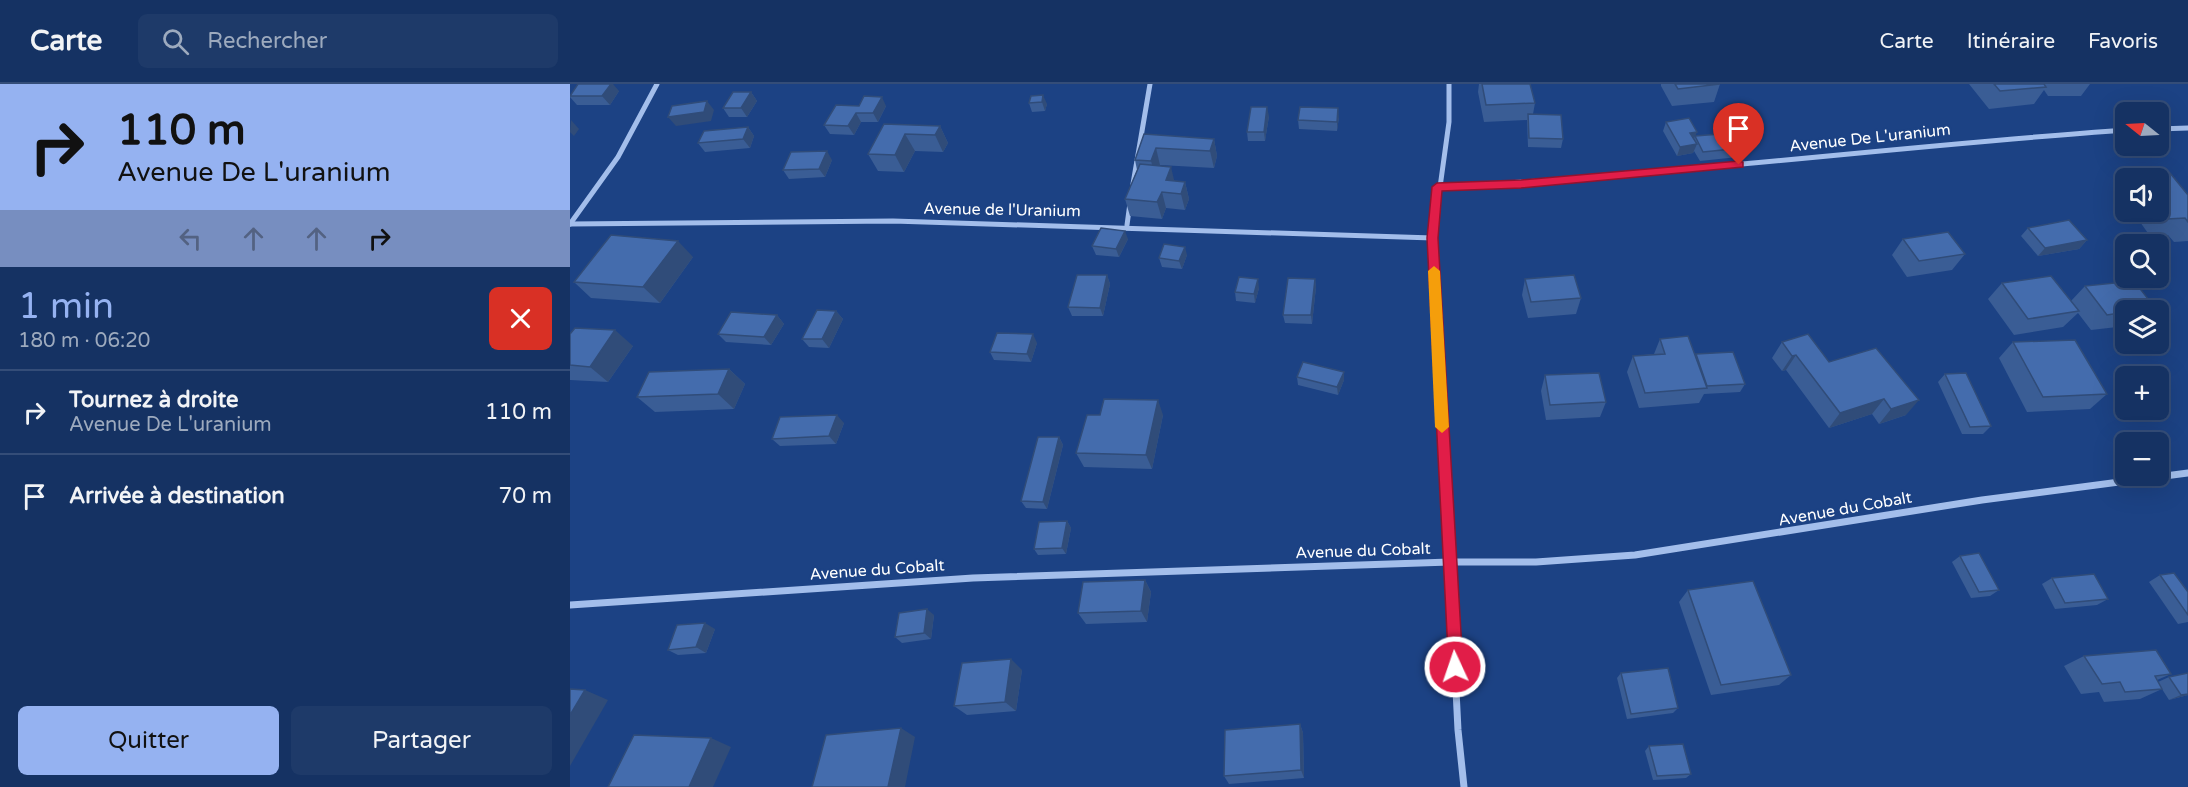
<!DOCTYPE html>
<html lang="fr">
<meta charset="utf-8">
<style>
:root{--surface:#153263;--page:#1e3a69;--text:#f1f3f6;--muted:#9daabe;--line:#344d78;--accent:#95b2f1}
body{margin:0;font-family:"Varela Round",sans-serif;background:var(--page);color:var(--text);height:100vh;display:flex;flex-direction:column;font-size:22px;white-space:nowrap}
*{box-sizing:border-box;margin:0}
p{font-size:20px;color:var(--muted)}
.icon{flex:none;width:33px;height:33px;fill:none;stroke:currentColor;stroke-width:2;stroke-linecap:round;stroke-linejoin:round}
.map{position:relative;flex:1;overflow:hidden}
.sheet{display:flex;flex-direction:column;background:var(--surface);width:570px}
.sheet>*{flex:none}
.hud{background:#95b2f1;color:#111;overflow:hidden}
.needle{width:39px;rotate:288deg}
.buttons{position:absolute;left:1545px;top:18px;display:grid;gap:12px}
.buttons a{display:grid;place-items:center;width:54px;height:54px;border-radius:9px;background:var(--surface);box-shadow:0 6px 24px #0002,0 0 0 2px var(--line);font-size:30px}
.pin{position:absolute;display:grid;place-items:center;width:51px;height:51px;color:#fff;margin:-62px -26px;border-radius:50% 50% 50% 0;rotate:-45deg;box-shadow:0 0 6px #0007}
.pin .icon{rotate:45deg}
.me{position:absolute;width:66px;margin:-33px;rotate:357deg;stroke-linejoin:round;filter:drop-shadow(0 0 4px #0008)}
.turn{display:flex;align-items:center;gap:21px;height:126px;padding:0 18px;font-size:27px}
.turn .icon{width:78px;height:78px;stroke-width:2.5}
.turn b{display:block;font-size:42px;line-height:51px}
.lanes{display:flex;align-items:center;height:57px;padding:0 18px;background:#0003;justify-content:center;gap:30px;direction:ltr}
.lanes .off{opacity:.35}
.round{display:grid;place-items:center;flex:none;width:63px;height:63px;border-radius:9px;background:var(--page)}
.headline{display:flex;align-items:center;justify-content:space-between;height:102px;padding:0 18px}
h1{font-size:36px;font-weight:600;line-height:45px;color:var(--accent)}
.cta{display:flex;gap:12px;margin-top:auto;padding:12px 18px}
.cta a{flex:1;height:69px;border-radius:9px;background:var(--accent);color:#111;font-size:24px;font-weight:600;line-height:69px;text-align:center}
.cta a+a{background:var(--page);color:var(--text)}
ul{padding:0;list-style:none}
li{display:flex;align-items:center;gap:18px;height:84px;padding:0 18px;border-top:2px solid var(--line)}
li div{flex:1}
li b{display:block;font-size:22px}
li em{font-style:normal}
header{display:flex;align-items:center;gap:36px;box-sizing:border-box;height:84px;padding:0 30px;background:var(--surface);border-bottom:2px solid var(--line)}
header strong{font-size:28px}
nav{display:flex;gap:33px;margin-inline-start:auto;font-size:21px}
.search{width:420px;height:54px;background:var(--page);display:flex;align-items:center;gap:15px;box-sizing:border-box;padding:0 21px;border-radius:9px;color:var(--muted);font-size:22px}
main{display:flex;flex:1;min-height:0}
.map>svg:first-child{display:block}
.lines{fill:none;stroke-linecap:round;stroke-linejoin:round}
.minor-far1{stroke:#a3beeb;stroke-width:5}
.minor{stroke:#a3beeb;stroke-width:7}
.wall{fill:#3a5d95}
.shaded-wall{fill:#304c79}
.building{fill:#446cad;stroke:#304c79;stroke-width:1.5}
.route{fill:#e11d48;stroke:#92132f;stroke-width:1.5}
.slow{fill:#f59e0b}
.labels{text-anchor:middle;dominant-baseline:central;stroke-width:4.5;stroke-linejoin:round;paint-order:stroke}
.street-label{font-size:16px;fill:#fff;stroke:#1c4284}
</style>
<header>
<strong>Carte</strong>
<div class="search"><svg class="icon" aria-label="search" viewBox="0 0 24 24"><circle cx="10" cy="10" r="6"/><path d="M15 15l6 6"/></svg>Rechercher</div>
<nav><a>Carte</a><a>Itinéraire</a><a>Favoris</a></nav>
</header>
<main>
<section class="sheet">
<div class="hud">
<div class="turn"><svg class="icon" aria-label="right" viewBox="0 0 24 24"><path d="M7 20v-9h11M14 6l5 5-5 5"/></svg><div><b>110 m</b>Avenue De L'uranium</div></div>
<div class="lanes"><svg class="icon off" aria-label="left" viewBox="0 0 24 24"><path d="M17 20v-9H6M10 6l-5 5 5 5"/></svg><svg class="icon off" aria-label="ahead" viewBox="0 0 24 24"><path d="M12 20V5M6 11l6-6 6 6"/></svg><svg class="icon off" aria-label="ahead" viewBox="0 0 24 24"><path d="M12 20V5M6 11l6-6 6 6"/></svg><svg class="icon" aria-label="right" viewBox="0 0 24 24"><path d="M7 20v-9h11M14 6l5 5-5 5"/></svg></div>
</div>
<div class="headline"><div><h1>1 min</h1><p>180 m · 06:20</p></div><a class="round" style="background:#d93025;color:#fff"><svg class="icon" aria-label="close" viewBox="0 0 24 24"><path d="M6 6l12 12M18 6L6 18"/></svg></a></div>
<ul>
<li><svg class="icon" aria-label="right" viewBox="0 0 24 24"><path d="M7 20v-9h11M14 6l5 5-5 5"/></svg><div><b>Tournez à droite</b><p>Avenue De L'uranium</p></div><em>110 m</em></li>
<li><svg class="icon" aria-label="arrive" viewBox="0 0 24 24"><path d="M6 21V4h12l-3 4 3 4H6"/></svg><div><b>Arrivée à destination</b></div><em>70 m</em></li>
</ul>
<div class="cta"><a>Quitter</a><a>Partager</a></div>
</section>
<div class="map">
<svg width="1618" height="703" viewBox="0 0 1618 703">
<rect width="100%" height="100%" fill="#1c4284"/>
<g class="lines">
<g class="minor-far1">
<polyline points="1588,45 1618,44"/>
<polyline points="563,100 580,0"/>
<path d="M867 103C1097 92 1326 62 1556 46"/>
<polyline points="0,140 323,137 863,154"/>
<polyline points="0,140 48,73 87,0"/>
<polyline points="557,141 560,119"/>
<polyline points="871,307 863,154 879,38 879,0"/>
</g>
<g class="minor">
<polyline points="871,305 888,646 894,703"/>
<polyline points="0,521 403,494 880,478 966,478 1065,471 1412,416 1618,389"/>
</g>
</g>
<g class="wall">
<polygon points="909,0 960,0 965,19 963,30 993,55 991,64 958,63 957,36 914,38 908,8"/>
<polygon points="1091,0 1150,0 1144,18 1102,22 1091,2"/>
<polygon points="1399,0 1520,0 1511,12 1478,12 1474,6 1464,20 1419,25"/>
<polygon points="49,7 40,21 7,21 0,13 0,11"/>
<polygon points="181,8 187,17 177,33 159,33 153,24"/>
<polygon points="461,12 477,20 475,27 462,28 459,19"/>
<polygon points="289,22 316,22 308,38 291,38 284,51 260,50 254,41"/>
<polygon points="699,32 695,57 678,57 677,48"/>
<polygon points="769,33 767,47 729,45 728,36"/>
<polygon points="1096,38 1126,52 1172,64 1168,73 1130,77 1124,67 1123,69 1107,72 1093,47"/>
<polygon points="314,40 370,42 378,59 373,68 345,67 334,88 308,87 298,70"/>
<polygon points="178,43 184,52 180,64 135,68 128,59"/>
<polygon points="574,50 644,55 647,72 644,84 590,81 590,82 604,97 615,98 619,115 615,126 596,124 592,135 560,132 555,115 567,86 565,76"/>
<polygon points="262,76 255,93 219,95 213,86"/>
<polygon points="1561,87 1600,89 1618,111 1618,157 1604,158 1598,151 1580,152 1563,128 1588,128 1588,94 1556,94 1556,118 1545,104"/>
<polygon points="1458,144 1517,156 1509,165 1468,172 1451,152"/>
<polygon points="558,155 549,173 526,171 522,162"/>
<polygon points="1333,155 1395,170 1382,186 1337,193 1322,171"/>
<polygon points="617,171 612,185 592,183 589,174"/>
<polygon points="123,173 90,219 21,214 4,198"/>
<polygon points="537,191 540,200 533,232 502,232 498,223"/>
<polygon points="745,195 746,203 742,240 715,239 713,231"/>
<polygon points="955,195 1011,214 1006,230 958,234 952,211"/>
<polygon points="1432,199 1501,217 1515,202 1586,225 1585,226 1556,226 1556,242 1521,246 1508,229 1493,243 1444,251 1418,215"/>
<polygon points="689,204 685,219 666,217 665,208"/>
<polygon points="266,227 273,235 259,264 239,263 232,255"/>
<polygon points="207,231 214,240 201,261 156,258 148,250"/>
<polygon points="0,250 63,262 38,298 0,296"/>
<polygon points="1090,255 1125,271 1126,270 1175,300 1170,308 1134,310 1129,319 1069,324 1057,288 1063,272 1084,270"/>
<polygon points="1212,258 1259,278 1336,331 1309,340 1302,330 1259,344 1216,286 1212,287 1202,274"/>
<polygon points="1443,258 1537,310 1520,325 1457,328 1429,274"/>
<polygon points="467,259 461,278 424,276 420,268"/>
<polygon points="159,285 175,300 164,325 85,328 67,313"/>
<polygon points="1375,290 1421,342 1413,350 1392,350 1368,298"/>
<polygon points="975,291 1036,318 1030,333 976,336 971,307"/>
<polygon points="727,293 774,296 768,311 728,301"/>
<polygon points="530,331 593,331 582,385 514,383 506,369"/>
<polygon points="274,339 266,360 210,362 202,355"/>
<polygon points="489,353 493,361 477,425 456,424 451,417"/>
<polygon points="497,437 501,444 496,470 468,471 464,465"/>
<polygon points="1390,472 1429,506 1420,512 1401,514 1382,478"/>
<polygon points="1590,491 1618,508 1618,538 1608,540 1579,498"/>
<polygon points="1482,494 1538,515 1527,521 1485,525 1472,500"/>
<polygon points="575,496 581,508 577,538 516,540 508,529"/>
<polygon points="1118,506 1221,591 1209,601 1141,611 1109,518"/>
<polygon points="364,531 361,555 332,559 325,553"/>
<polygon points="145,545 136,569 108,571 98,566"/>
<polygon points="1514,572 1601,590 1587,596 1588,598 1599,593 1618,611 1599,616 1592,605 1570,615 1534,618 1529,608 1511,610 1494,582"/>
<polygon points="452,586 446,627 397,631 384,622"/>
<polygon points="1051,589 1108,624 1103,629 1057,635 1047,594"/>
<polygon points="730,640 733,649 734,694 659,700 654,692"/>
<polygon points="1079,662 1121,690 1116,694 1083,696 1075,667"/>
</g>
<g class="shaded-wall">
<polygon points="41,0 43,0 49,7 40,21 32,12"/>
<polygon points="181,8 187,17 177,33 171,24"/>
<polygon points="473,11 477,20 475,27 472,18"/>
<polygon points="312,13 316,22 308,38 303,29"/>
<polygon points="137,17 144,26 141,37 106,42 98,33"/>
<polygon points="697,23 699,32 695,57 694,48"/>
<polygon points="768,24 769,33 767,47 767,38"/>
<polygon points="286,29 291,38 284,51 278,42"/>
<polygon points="1,36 9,45 4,52 0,48"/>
<polygon points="370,42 378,59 373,68 365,51"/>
<polygon points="178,43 184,52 180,64 173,55"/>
<polygon points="1127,48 1125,53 1125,52 1123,57 1120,49"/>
<polygon points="335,50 345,67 334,88 325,71"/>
<polygon points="644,55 647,72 644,84 640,67"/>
<polygon points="1127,60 1123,69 1107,72 1110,63"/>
<polygon points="586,64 590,81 586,94 581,77"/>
<polygon points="257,67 262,76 255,93 249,85"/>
<polygon points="601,83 605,100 596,96"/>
<polygon points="615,98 619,115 615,126 611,110"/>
<polygon points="592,108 596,124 592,135 587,118"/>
<polygon points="555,147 558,155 549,173 546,165"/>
<polygon points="1517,156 1509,165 1468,172 1475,164"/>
<polygon points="108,157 123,173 90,219 73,203"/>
<polygon points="615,163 617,171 612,185 609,177"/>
<polygon points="537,191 540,200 533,232 530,224"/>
<polygon points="688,195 689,204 685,219 684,210"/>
<polygon points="745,195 746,203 742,240 741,231"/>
<polygon points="266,227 273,235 259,264 252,255"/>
<polygon points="207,231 214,240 201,261 194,253"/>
<polygon points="45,246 63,262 38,298 20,283"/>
<polygon points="463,250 467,259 461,278 457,270"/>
<polygon points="1226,271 1216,286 1212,287 1222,272"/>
<polygon points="159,285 175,300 164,325 148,310"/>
<polygon points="774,288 774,296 768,311 767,303"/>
<polygon points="1314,315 1302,330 1259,344 1270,329"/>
<polygon points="588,316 593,331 582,385 576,371"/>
<polygon points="1349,316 1336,331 1309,340 1321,325"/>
<polygon points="267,331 274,339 266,360 259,352"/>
<polygon points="489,353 493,361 477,425 473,418"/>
<polygon points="497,437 501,444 496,470 492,464"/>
<polygon points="575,496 581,508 577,538 571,527"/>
<polygon points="357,525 364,531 361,555 354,549"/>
<polygon points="135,539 145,545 136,569 126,563"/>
<polygon points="441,575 452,586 446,627 435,618"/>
<polygon points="15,606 38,616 0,682 0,631"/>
<polygon points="1618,610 1618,611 1599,616 1611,611"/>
<polygon points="730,640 733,649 734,694 731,686"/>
<polygon points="331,644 345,653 335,703 318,703"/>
<polygon points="141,654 161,663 143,703 119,703"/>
</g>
<g class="building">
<polygon points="8,0 41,0 32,12 0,12"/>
<polygon points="912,0 960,0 965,19 916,21"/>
<polygon points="1105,0 1150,0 1108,5"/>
<polygon points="1424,0 1474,0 1476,3 1430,7"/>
<polygon points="163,8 181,8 171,24 153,24"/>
<polygon points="473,11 472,18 459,19 461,12"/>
<polygon points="294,12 312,13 303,29 286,29 278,42 254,41 266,21 289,22"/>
<polygon points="137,17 134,28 98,33 102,22"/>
<polygon points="681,23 697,23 694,48 677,48"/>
<polygon points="730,23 768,24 767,38 728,36"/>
<polygon points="958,30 991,31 993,55 959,54"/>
<polygon points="1119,34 1127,48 1120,49 1127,60 1110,63 1096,38"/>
<polygon points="314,40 370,42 365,51 335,50 325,71 298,70"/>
<polygon points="178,43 173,55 128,59 134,47"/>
<polygon points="1163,49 1172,64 1133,68 1125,52"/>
<polygon points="574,50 644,55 640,67 586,64 581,77 565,76"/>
<polygon points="257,67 249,85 213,86 221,68"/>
<polygon points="570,80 601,83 596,96 615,98 611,110 592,108 587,118 555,115"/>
<polygon points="1561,87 1600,89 1618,111 1618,138 1615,134 1597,135 1588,124 1588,94 1566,94"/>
<polygon points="1499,136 1517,156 1475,164 1458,144"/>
<polygon points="531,144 555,147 546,165 522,162"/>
<polygon points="1378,148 1395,170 1349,177 1333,155"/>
<polygon points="41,151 108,157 73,203 4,198"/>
<polygon points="594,160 615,163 609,177 589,174"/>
<polygon points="507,191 537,191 530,224 498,223"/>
<polygon points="1004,191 1011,214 961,218 955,195"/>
<polygon points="1481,192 1509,227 1458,235 1432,199"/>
<polygon points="669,193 688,195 684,210 665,208"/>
<polygon points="718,194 745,195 741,231 713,231"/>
<polygon points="1564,197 1586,225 1573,226 1556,226 1556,228 1537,231 1515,202"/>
<polygon points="247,226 266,227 252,255 232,255"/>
<polygon points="161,228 207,231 194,253 148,250"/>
<polygon points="5,244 45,246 20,283 0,281 0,250"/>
<polygon points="427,249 463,250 457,270 420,268"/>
<polygon points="1238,250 1259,278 1306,264 1349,316 1321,325 1314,315 1270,329 1226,271 1222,272 1212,258"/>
<polygon points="1118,252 1137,304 1075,309 1063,272 1095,270 1090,255"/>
<polygon points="1505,256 1537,310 1473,313 1443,258"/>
<polygon points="1163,268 1175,300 1137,302 1126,270"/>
<polygon points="733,278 774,288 767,303 727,293"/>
<polygon points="159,285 148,310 67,313 79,288"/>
<polygon points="1029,289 1036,318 980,321 975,291"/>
<polygon points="1396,289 1421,342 1400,343 1375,290"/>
<polygon points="534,315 588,316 576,371 506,369 517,331 530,331"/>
<polygon points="267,331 259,352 202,355 210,333"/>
<polygon points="468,353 489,353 473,418 451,417"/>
<polygon points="497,437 492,464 464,465 469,438"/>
<polygon points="1409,469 1429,506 1409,508 1390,472"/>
<polygon points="1604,489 1618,508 1618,531 1590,491"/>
<polygon points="1524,490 1538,515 1495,519 1482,494"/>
<polygon points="575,496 571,527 508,529 513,498"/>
<polygon points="1183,497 1221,591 1151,601 1118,506"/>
<polygon points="357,525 354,549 325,553 329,529"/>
<polygon points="135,539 126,563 98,566 107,541"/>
<polygon points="1586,566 1601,590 1585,592 1592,605 1555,608 1550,598 1532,600 1514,572"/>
<polygon points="441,575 435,618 384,622 392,579"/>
<polygon points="1098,584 1108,624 1061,630 1051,589"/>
<polygon points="1618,589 1618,610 1611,611 1599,593"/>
<polygon points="0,605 15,606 0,631"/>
<polygon points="730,640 731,686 654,692 655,646"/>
<polygon points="331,644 318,703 242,703 256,651"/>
<polygon points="64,651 141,654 119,703 38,703"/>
<polygon points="1113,660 1121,690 1087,692 1079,662"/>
</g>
<polygon class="route" points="1169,77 1173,78 1173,83 951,104 872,107 868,154 893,583 890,589 885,591 879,589 857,154 862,103 867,99 951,96"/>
<polygon class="slow" points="864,182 870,187 879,343 872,349 865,343 858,187"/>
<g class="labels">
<g class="street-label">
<text transform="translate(1300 54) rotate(-6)">Avenue De L'uranium</text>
<text transform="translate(432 126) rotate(1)">Avenue de l'Uranium</text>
<text transform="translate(1275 425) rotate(-10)">Avenue du Cobalt</text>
<text transform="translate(793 467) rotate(-2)">Avenue du Cobalt</text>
<text transform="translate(307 486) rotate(-4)">Avenue du Cobalt</text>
</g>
</g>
</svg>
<div class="buttons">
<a><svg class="needle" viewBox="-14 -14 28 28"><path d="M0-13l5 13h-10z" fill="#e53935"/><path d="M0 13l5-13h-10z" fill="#9daabe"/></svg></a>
<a><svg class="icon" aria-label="sound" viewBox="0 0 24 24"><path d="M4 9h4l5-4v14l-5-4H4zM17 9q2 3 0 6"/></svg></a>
<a><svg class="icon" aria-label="search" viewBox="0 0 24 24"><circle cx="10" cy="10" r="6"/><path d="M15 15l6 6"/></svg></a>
<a><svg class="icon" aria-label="layers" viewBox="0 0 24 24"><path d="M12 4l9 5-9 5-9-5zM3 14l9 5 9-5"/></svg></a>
<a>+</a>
<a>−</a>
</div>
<div class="pin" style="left:1169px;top:81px;background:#d93025"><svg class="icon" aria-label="arrive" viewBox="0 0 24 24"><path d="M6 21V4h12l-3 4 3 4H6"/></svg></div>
<svg class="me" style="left:885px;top:583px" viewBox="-20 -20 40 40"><circle r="17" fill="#e11d48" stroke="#fff" stroke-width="3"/><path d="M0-11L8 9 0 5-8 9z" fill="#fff"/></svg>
</div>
</main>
